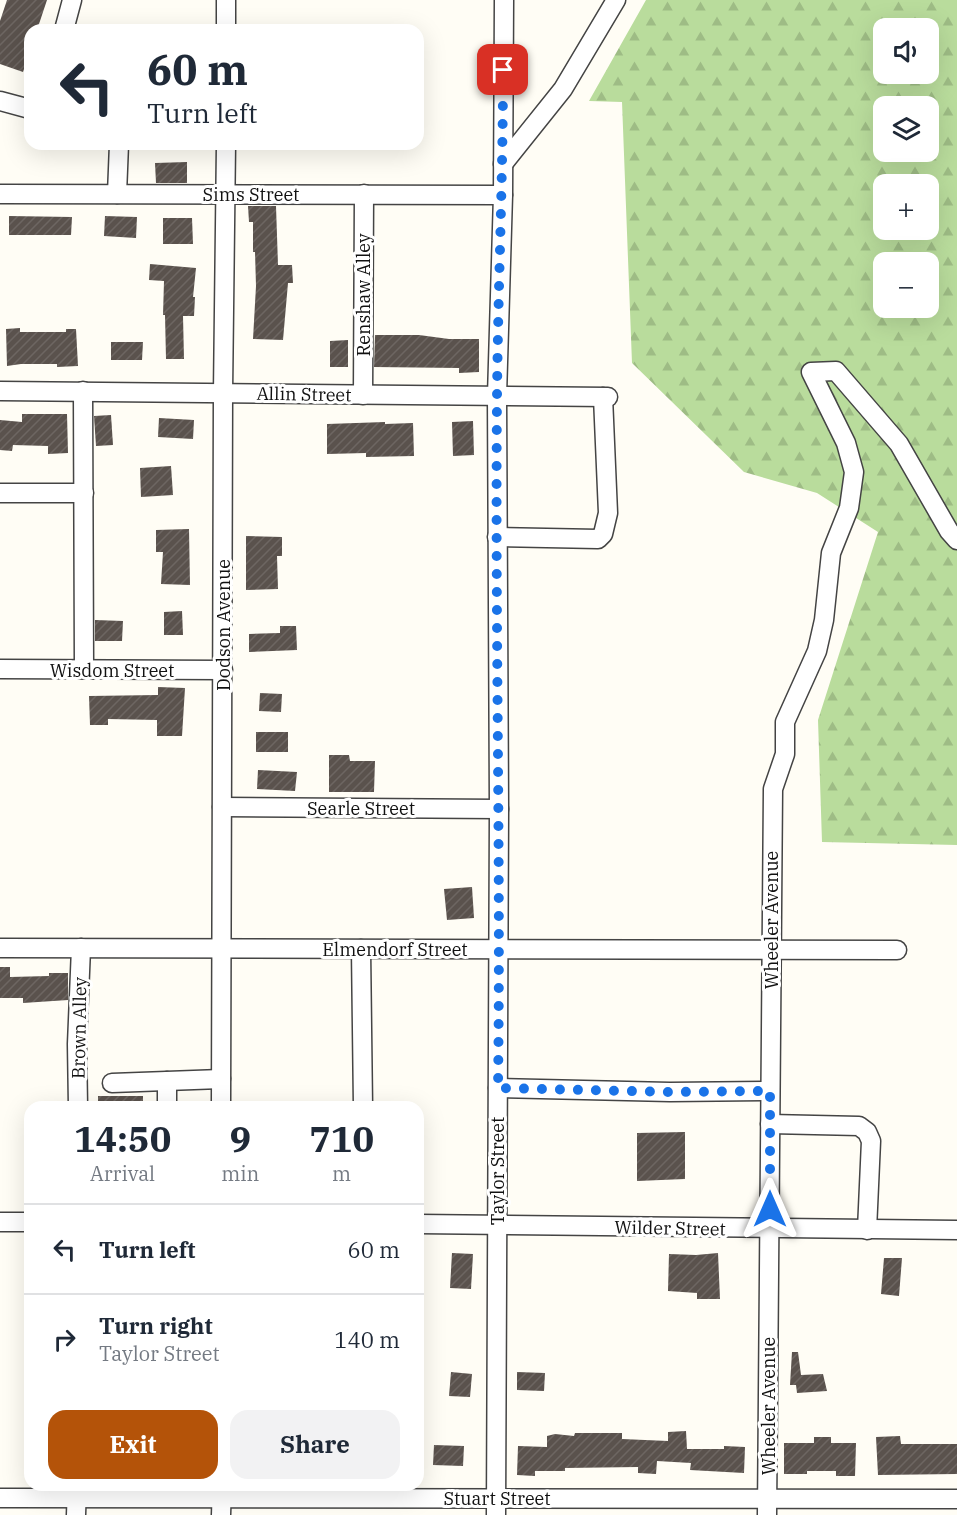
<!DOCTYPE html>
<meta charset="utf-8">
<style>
:root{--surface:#fff;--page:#f2f2f3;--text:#1f2937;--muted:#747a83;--line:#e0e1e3;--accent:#b45309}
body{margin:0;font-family:"IBM Plex Serif",serif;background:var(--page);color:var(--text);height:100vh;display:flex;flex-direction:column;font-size:22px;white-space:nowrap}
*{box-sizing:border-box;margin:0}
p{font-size:20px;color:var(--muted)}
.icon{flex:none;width:33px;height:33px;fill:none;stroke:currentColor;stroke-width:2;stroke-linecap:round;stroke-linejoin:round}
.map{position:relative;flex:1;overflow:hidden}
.side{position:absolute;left:24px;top:1101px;width:400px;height:390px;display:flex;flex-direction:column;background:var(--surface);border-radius:18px;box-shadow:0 6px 24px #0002}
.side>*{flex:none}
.guide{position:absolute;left:24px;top:24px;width:400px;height:126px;border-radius:18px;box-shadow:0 6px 24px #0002;background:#fff;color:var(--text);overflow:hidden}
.controls{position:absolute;left:873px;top:18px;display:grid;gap:12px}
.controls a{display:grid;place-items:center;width:66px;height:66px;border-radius:12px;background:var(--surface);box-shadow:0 6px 24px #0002;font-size:30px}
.pin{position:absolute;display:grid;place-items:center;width:51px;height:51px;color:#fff;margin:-26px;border-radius:12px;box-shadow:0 3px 9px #0006}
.me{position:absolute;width:66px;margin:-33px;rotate:0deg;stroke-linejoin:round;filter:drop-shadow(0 0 4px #0008)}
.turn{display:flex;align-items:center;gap:21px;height:126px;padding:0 24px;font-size:27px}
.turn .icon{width:78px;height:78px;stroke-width:2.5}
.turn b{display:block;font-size:42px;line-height:51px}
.eta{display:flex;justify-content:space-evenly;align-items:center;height:102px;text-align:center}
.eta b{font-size:36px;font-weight:700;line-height:42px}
.action{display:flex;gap:12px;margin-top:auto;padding:12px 24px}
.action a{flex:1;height:69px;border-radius:18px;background:var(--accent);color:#fff;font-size:24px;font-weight:700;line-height:69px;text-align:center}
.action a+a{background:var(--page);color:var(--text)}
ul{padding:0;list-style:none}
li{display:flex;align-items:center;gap:18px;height:90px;padding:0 24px;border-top:2px solid var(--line)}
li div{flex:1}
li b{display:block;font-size:22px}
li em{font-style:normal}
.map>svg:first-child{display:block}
.forest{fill:url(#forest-firs);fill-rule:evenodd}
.building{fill:url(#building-hatch)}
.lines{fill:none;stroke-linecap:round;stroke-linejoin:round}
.minor-casing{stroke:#444;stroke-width:21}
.minor{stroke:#fff;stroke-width:18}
.route{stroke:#1a73e8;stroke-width:10;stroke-dasharray:0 18}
.labels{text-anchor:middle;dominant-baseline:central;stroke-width:6;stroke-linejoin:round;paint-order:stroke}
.street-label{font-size:18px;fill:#111;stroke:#fff}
</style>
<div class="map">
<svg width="957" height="1515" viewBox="0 0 957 1515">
<defs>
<pattern id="forest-firs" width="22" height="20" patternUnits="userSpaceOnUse" patternTransform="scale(1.5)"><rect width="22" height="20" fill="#b9dc9c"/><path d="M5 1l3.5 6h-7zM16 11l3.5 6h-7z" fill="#9ebc85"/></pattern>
<pattern id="building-hatch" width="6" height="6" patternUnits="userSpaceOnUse" patternTransform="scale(1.5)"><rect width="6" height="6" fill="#5a524d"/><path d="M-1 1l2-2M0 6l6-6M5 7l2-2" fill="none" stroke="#6d6662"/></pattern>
</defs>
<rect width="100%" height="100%" fill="#fffdf5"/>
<path class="forest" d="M646 0H957V845L822 842 818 720 878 532 817 493 744 472 632 363 622 102 589 101ZM884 28H928V74H884ZM884 106H928V152H884ZM884 184H928V230H884ZM884 262H928V308H884Z"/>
<g class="building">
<polygon points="7,0 47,0 37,30 30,30 30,51 23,72 0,64 0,21"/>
<polygon points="187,162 187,183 156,183 155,163"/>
<polygon points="248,206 276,206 278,265 292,265 293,283 288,283 283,340 253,339 256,286 255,252 253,252 253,222 249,222"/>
<polygon points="9,216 72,217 71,235 9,235"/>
<polygon points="105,216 137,217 136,238 104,236"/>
<polygon points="163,218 192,218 193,244 163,244"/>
<polygon points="150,264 196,268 193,297 195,297 194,316 183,316 184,359 166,359 165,315 163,315 164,281 149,280"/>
<polygon points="20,328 20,332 66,332 66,329 76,329 78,366 57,367 57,364 21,364 7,366 6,329"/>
<polygon points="375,335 419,335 449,339 479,339 479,372 459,373 459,368 374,367"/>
<polygon points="348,340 348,367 330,367 330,341"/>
<polygon points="111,342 143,342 142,360 111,360"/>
<polygon points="22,414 67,414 68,453 48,454 48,446 13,445 12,451 0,450 0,420 22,422"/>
<polygon points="111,415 113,445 96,446 94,416"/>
<polygon points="159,418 194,420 193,439 158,437"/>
<polygon points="473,421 474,455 453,456 452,422"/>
<polygon points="385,422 385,424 413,423 414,456 366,457 366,453 327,454 327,424"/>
<polygon points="171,466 173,495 141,497 140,468"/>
<polygon points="189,529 190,585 161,584 163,552 156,552 156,530"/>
<polygon points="246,536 282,537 282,556 277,556 278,589 246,590"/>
<polygon points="182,611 183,635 164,635 164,612"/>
<polygon points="95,620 123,621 122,641 95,641"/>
<polygon points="280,626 296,626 297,650 249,652 249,634 280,633"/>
<polygon points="158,687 185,688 182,736 157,736 157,720 108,719 108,725 90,725 89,696 158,695"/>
<polygon points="260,693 282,694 281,712 259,711"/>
<rect x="256" y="732" width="32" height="20"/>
<polygon points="329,755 349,755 350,761 375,761 374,792 329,792"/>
<polygon points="258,770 297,772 295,791 257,789"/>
<polygon points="472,887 474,918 447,920 444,889"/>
<polygon points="0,967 10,967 10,977 49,976 49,973 68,973 68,1000 23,1003 23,998 0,998"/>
<rect x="98" y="1096" width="45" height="11"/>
<polygon points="685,1132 685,1179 637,1181 637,1133"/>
<polygon points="452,1253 473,1254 471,1289 450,1288"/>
<polygon points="718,1253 720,1299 697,1299 697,1293 668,1291 669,1254 696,1255"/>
<polygon points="884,1258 902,1258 899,1296 881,1294"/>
<polygon points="792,1352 798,1352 801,1375 823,1374 827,1391 797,1393 796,1385 790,1385"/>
<polygon points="451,1372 472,1374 470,1397 449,1396"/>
<polygon points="517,1372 545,1373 544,1391 517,1390"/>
<polygon points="686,1431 687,1449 724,1449 724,1446 745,1447 744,1473 690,1470 691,1463 657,1461 656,1474 638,1473 638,1467 565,1468 565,1471 535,1471 535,1476 517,1475 518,1446 547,1447 547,1436 555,1434 574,1436 575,1433 622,1433 622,1439 668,1441 668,1432"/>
<polygon points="900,1436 901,1444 957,1444 957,1474 878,1475 876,1437"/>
<polygon points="814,1437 831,1437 831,1443 856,1443 855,1476 836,1476 836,1471 807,1471 807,1474 784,1474 784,1443 814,1443"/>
<polygon points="434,1445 464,1446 463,1466 433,1465"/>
</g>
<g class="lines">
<defs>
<g id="minor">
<polyline points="64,30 72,0"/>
<polyline points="226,30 226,0"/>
<polyline points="0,101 30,109"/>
<polyline points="503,164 563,89 616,0"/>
<polyline points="0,194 503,195"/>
<polyline points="117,194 119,144"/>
<polyline points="0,391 608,397"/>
<polyline points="83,391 84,669"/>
<polyline points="363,395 364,194"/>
<polyline points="0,493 84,493"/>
<polyline points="497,537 598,539 603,534 608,513 603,397"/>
<polyline points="0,669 223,670"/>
<polyline points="222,807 499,809"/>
<polyline points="0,948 897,950"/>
<polyline points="361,949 363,1107"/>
<polyline points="112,1083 221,1079"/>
<polyline points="498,1088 670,1092 770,1091"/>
<polyline points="78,1107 77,1044 81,948"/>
<polyline points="167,1107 167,1081"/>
<polyline points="221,1107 223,393 226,144"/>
<polyline points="770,1124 859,1126 867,1132 871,1141 867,1230"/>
<polyline points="0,1222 30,1222"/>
<polyline points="418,1224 957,1230"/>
<polyline points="0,1498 957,1499"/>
<polyline points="76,1515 77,1485"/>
<polyline points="221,1515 222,1485"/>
<polyline points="496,1515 499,809 497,396 503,195 504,0"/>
<polyline points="767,1515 773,789 785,754 785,722 817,651 824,620 831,553 849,508 854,472 846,443 811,372 836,371 899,444 949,531 957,540"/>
</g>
</defs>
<use href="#minor" class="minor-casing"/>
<use href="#minor" class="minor"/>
</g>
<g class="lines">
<path class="route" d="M503 70C503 179 498 288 497 398 495 628 501 858 498 1088L670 1092 770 1091V1209"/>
</g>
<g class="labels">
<g class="street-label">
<text x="251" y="194">Sims Street</text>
<text transform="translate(363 295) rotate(-90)">Renshaw Alley</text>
<text transform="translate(304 394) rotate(1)">Allin Street</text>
<text transform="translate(223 625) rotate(-90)">Dodson Avenue</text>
<text x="112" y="670">Wisdom Street</text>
<text x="361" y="808">Searle Street</text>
<text transform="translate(771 920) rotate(-90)">Wheeler Avenue</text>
<text x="395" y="949">Elmendorf Street</text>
<text transform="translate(79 1028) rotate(-89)">Brown Alley</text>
<text transform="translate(497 1171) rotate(-90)">Taylor Street</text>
<text transform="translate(670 1228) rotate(1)">Wilder Street</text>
<text transform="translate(768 1406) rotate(-90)">Wheeler Avenue</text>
<text x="497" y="1498">Stuart Street</text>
</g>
</g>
</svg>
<div class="controls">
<a><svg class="icon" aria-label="sound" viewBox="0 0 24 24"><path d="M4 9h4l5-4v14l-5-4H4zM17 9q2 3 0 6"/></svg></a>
<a><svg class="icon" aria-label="layers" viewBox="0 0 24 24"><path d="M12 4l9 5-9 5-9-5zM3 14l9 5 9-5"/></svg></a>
<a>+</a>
<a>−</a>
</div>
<div class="pin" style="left:503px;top:70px;background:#d93025"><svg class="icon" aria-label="arrive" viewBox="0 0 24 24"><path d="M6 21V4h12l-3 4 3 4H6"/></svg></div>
<svg class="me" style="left:770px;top:1209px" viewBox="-20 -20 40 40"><path d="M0-17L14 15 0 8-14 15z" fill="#1a73e8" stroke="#fff" stroke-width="4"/></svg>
<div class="guide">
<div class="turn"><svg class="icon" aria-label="left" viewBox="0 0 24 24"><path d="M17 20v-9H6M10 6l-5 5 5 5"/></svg><div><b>60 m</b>Turn left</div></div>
</div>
<section class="side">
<div class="eta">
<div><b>14:50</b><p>Arrival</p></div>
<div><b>9</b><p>min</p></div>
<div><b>710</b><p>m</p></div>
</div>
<ul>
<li><svg class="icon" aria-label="left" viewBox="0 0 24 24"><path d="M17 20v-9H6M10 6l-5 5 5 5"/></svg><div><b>Turn left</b></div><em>60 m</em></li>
<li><svg class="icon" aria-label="right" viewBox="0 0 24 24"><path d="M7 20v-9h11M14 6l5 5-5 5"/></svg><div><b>Turn right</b><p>Taylor Street</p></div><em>140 m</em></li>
</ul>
<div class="action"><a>Exit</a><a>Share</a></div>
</section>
</div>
